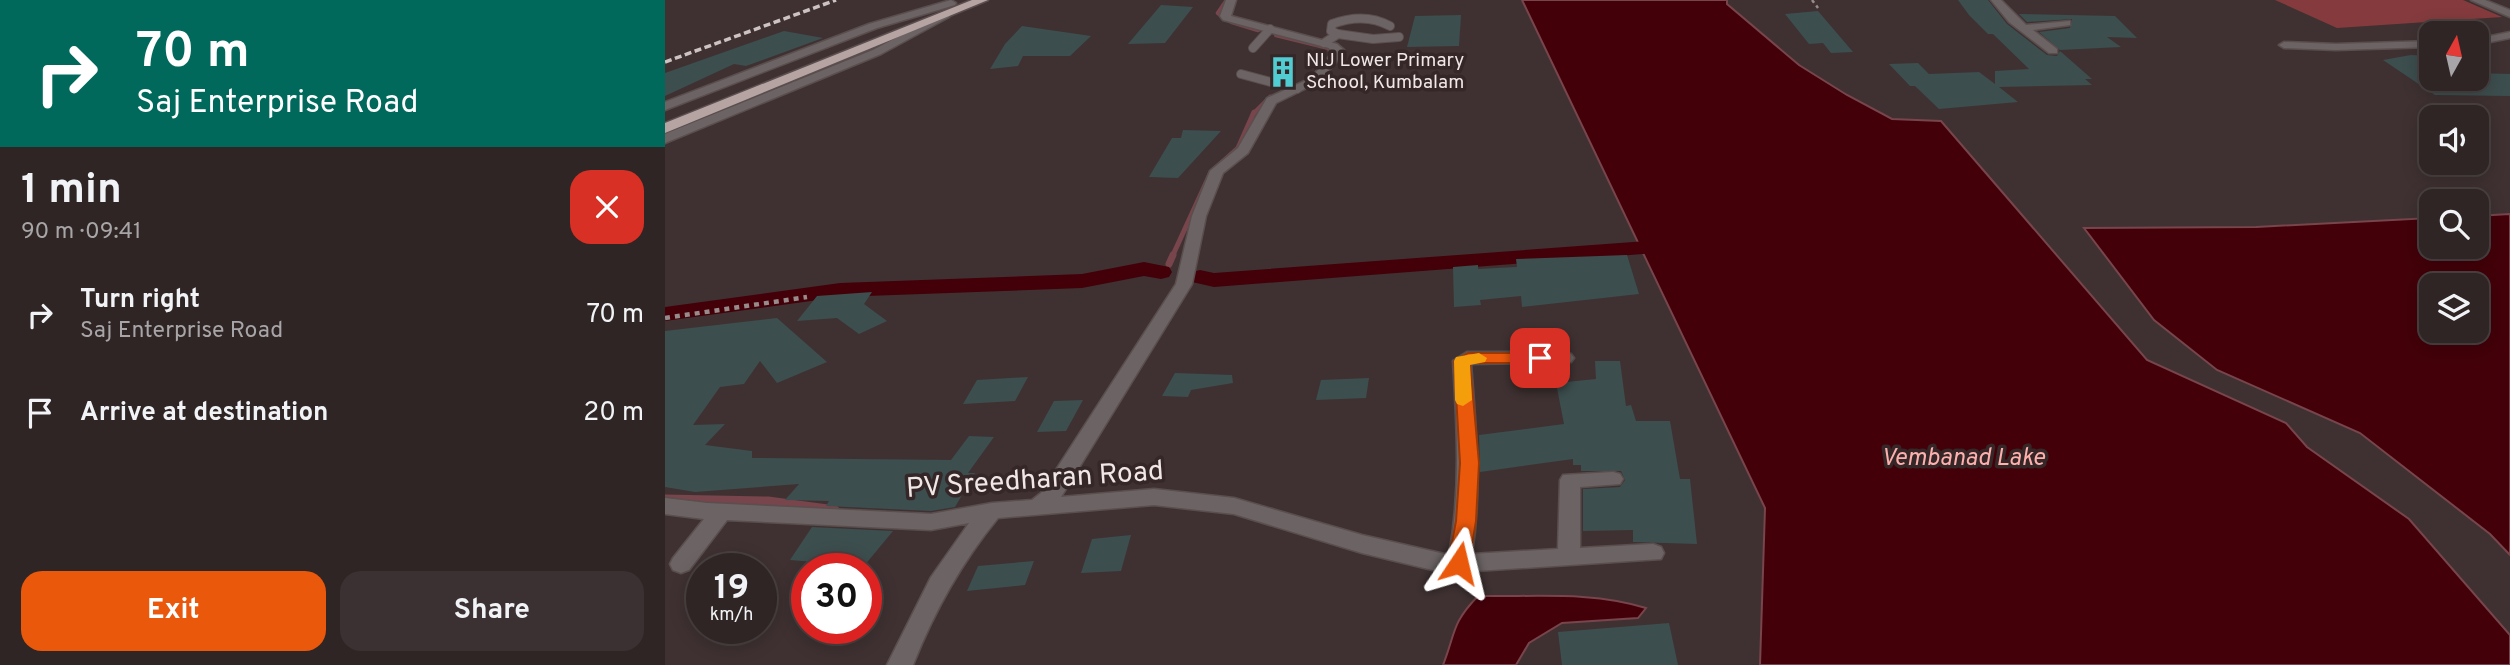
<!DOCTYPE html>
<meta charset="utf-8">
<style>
:root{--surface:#2f2525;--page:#3b3132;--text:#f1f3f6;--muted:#a7a5a7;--line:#4a4242;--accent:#ea580c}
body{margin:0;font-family:Overpass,sans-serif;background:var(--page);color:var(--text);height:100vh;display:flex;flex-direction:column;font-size:26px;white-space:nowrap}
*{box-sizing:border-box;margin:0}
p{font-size:23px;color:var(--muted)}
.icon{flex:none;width:38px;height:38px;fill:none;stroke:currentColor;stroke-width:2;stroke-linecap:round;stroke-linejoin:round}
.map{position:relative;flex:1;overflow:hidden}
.drawer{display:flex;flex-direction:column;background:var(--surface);width:665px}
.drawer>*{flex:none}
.guide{background:#00695c;color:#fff;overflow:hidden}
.needle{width:46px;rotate:8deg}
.controls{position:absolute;left:1754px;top:21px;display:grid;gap:14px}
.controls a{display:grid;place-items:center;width:70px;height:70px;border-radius:14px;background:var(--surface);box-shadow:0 4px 18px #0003,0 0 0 2px var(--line);font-size:35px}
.speed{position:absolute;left:21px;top:553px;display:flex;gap:14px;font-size:35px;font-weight:700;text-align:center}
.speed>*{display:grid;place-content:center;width:91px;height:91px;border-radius:50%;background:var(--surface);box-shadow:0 4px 18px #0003,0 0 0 2px var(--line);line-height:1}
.speed small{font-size:18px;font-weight:400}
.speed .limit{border:10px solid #d22;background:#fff;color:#111}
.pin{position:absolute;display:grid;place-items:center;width:60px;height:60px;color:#fff;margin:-30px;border-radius:14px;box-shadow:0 4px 10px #0006}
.me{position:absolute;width:77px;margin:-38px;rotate:10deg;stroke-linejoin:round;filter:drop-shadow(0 0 5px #0008)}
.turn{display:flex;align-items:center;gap:24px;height:147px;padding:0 21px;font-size:32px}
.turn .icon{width:91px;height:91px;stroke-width:2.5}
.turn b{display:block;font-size:49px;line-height:60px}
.round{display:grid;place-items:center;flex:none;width:74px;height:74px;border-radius:21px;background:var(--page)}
.headline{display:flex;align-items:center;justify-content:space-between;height:119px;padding:0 21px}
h1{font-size:42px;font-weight:700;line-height:52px}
.cta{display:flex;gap:14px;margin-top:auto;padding:14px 21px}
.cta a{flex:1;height:80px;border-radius:21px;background:var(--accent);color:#fff;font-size:28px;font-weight:700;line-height:80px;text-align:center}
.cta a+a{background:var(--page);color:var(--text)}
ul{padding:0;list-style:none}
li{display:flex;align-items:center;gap:21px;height:98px;padding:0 21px}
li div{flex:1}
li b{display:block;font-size:26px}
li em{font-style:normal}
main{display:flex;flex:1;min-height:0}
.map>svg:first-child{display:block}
.green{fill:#853b3d}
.water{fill:#430009;stroke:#77454b;stroke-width:2;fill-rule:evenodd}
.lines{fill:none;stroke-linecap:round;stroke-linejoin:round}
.stream-far3{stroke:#77454b;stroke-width:4.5}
.stream-far2{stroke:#77454b;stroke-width:5}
.stream-far1{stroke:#77454b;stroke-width:7}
.stream{stroke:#77454b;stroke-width:9}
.canal{fill:#430009;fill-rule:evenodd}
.building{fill:#3d4e4e}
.lane-casing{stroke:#5b4e4e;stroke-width:10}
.street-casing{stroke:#5b4e4e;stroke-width:3}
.highway-casing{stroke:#5b4e4e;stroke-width:3}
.path-far1{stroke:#978b8b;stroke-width:2.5;stroke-dasharray:3.5 3.5;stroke-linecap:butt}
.path{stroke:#978b8b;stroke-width:4.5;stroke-dasharray:5 5;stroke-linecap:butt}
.lane{stroke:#6c6464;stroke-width:8}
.street{fill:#6c6464;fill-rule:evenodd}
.highway{fill:#b6a4a3;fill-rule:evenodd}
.rail{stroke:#cdc3c2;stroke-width:3.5;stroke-dasharray:7 3.5;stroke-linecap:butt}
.route{fill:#ea580c;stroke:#983908;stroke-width:2}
.slow{fill:#f59e0b}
.labels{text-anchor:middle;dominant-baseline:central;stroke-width:7;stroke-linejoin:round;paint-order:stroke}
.far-poi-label{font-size:19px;fill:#f0e7e6;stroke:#352727;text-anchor:start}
.water-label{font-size:24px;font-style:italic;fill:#feb0ae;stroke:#352727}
.near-street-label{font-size:28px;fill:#f0e7e6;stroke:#352727}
</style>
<main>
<section class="drawer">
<div class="guide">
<div class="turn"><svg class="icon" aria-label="right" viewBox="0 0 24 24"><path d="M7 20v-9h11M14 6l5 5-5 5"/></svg><div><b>70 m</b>Saj Enterprise Road</div></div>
</div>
<div class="headline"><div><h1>1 min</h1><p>90 m · 09:41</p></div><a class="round" style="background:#d93025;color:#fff"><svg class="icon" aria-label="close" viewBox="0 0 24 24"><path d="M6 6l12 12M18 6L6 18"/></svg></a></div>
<ul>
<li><svg class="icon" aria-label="right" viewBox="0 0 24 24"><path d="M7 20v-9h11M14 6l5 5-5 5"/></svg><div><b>Turn right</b><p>Saj Enterprise Road</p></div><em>70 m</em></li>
<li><svg class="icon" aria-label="arrive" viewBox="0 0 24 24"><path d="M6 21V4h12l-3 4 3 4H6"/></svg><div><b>Arrive at destination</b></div><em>20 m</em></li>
</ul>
<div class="cta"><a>Exit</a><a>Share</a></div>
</section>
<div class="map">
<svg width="1845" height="665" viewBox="0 0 1845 665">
<rect width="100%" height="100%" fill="#3f3131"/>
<polygon class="green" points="1610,0 1798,0 1837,17 1672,28"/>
<g class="water">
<polygon points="857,0 1062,0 1062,4 1134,65 1182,95 1227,119 1276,121 1482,360 1621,423 1642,447 1744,519 1845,635 1845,665 1095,665 1100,508"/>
<path d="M1845 214V555L1825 534 1695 433 1552 370 1489 320 1419 228 1591 227 1766 218V247H1811V216ZM1766 285H1811V331H1766Z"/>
<path d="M813 596C870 597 927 591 981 608L973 618 897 623 864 643 851 665H778C791 632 786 624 813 596Z"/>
</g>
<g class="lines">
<g class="stream-far3">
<polyline points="562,0 553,13 567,22 593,30"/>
<polyline points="611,35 664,48 666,54"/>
<polyline points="588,114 605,97"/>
</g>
<polyline class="stream-far2" points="507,257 546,172 573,148 589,112"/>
<polyline class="stream-far1" points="504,264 508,255"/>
<polyline class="stream" points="0,499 103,501 170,510"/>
<g class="canal">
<polygon points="1009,239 1017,241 1020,246 1017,251 549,287 527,282 524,277 527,272 535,270 549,273"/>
<polygon points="479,262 504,267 507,272 504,277 496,279 479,276 417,288 175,297 0,321 0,307 175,283 417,274"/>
</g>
</g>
<g class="building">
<polygon points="1293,0 1323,0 1342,24 1382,55 1392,56 1395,51 1427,79 1420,79 1427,85 1334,87 1353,102 1274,109 1250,86 1245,86 1224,64 1253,63 1264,74 1314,72 1330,84 1330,71 1364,69 1328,34 1323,34 1304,15"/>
<polygon points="496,5 528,7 500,43 463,44"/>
<polygon points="1153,11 1188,52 1166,53 1158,43 1144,44 1120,14"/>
<polygon points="1354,14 1450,16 1472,38 1442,37 1456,47 1395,50 1374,32 1405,28 1407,19 1362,22"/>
<polygon points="796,15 794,46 742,47 750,16"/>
<polygon points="357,26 426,36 405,56 358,56 353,66 325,69 340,44"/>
<polygon points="119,31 158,38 81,66 69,64 0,96 0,73"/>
<polygon points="1746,55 1766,56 1766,79 1811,79 1811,73 1845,74 1845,96 1770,95 1718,60"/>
<polygon points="518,130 556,131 513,178 484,177 507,138 516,138"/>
<polygon points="962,255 974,294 857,307 856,296 815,300 816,305 789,307 788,267 813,265 813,269 852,267 851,259"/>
<polygon points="207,292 199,304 222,321 194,334 172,318 132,321 152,296"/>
<polygon points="112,318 162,362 112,383 95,361 79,384 55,387 28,425 60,424 40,445 87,451 87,458 286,460 304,436 329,437 303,473 310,473 290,507 266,511 161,506 164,501 120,500 134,484 30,492 0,487 0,331"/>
<polygon points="930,361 955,361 961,406 966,405 971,421 1005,421 1015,479 1025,479 1032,544 968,542 968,530 918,531 918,489 955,487 960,480 956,471 916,471 916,465 908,465 908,459 815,472 814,435 899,424 891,383 931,379"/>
<polygon points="510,373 567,375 568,383 526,390 523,397 497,396"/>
<polygon points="363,377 350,401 298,404 312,380"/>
<polygon points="704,378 701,398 651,400 656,380"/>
<polygon points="418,400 401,431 372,432 389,401"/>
<polygon points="147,527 228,531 199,566 125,560"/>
<polygon points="466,535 456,571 416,573 427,539"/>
<polygon points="369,561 360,585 302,591 313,566"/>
<polygon points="1004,623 1013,665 897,665 893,632"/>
</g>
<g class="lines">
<defs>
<g id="lane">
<polyline points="673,34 708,39 734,37"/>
<path d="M659 43 673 34 666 31 667 24C686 17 707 16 725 26"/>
<polyline points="588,48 605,29"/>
<polyline points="576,74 632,89"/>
</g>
<g id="street">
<polygon points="286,0 291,3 290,5 212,28 0,110 0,102 204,24"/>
<path d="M561 0H571L566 16 672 44 679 50 678 54 654 82 611 103 583 153 558 173 541 216 527 284 396 497 489 489 569 498 697 535 784 555C796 490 792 427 788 361L802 352H900L906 354 909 358 906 362 806 364C811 428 817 490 807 554L893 549 895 480 898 475 948 472 955 474 958 479 955 484 915 487V548L988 544 996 547 999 553 996 559 780 573 697 553 569 514 489 505 333 518C296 563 269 612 248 665H222L266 577 304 523 266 530 62 520 24 570 16 573 8 570 5 564 8 558 39 519 0 514V498L42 503 266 514 327 503 367 500 376 493 511 284 527 216 545 171 573 148 602 98 646 78 667 53 664 48 558 20 555 16Z"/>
<polygon points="1326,0 1336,0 1361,25 1405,21 1405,25 1368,30 1392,49 1392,53 1384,53 1344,22"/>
<polygon points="1806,0 1820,0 1845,10 1845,17"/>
<polygon points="280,12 285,15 284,17 216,54 0,143 0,134 208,50"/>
<polygon points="1845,32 1845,38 1811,45 1811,39"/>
<polygon points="1766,41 1766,47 1671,50 1619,48 1614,45 1619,42 1671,44"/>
</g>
<polygon id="highway" points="307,0 323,0 0,133 0,123"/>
</defs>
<use href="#lane" class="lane-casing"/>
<use href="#street" class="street-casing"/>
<use href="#highway" class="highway-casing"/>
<polyline class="path-far1" points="1147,0 1153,8"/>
<polyline class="path" points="0,318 142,297"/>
<use href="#lane" class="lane"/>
<use href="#street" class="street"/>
<use href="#highway" class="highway"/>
<polyline class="rail" points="0,62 171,0"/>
</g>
<polygon class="route" points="803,353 875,353 884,358 875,363 805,363 814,463 811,521 804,563 801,569 794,571 786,569 783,563 791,521 795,463 789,361"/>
<polygon class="slow" points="814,353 822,358 820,362 805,365 807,400 798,406 792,404 790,400 789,361 791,357"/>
<defs>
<symbol id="building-bare" viewBox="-9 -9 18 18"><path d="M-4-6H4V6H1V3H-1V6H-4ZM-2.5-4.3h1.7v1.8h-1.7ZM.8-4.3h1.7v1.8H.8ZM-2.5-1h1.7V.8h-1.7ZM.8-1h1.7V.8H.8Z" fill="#51ccd3" stroke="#352727" stroke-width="2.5" paint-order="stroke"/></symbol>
</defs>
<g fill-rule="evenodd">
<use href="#building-bare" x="596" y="50" width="44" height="44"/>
</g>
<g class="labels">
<g class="far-poi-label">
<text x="641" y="61">NIJ Lower Primary<tspan x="641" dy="22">School, Kumbalam</tspan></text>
</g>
<g class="water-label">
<text x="1298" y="459">Vembanad Lake</text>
</g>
<g class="near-street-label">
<text transform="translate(370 481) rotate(-4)">PV Sreedharan Road</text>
</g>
</g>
</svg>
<div class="controls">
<a><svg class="needle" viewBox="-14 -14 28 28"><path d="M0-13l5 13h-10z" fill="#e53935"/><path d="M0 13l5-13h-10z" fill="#a7a5a7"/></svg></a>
<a><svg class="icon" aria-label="sound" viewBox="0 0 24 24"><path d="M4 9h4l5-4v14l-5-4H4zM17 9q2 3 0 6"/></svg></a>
<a><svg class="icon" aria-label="search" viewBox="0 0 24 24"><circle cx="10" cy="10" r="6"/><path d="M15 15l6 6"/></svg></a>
<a><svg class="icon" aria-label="layers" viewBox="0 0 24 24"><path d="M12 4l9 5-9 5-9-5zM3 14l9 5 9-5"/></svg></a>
</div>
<div class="speed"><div>19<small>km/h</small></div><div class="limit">30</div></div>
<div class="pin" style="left:875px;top:358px;background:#d93025"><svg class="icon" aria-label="arrive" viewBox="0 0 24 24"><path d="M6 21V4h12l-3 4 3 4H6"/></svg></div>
<svg class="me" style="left:794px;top:563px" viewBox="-20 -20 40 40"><path d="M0-17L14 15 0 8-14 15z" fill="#ea580c" stroke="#fff" stroke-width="4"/></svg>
</div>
</main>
